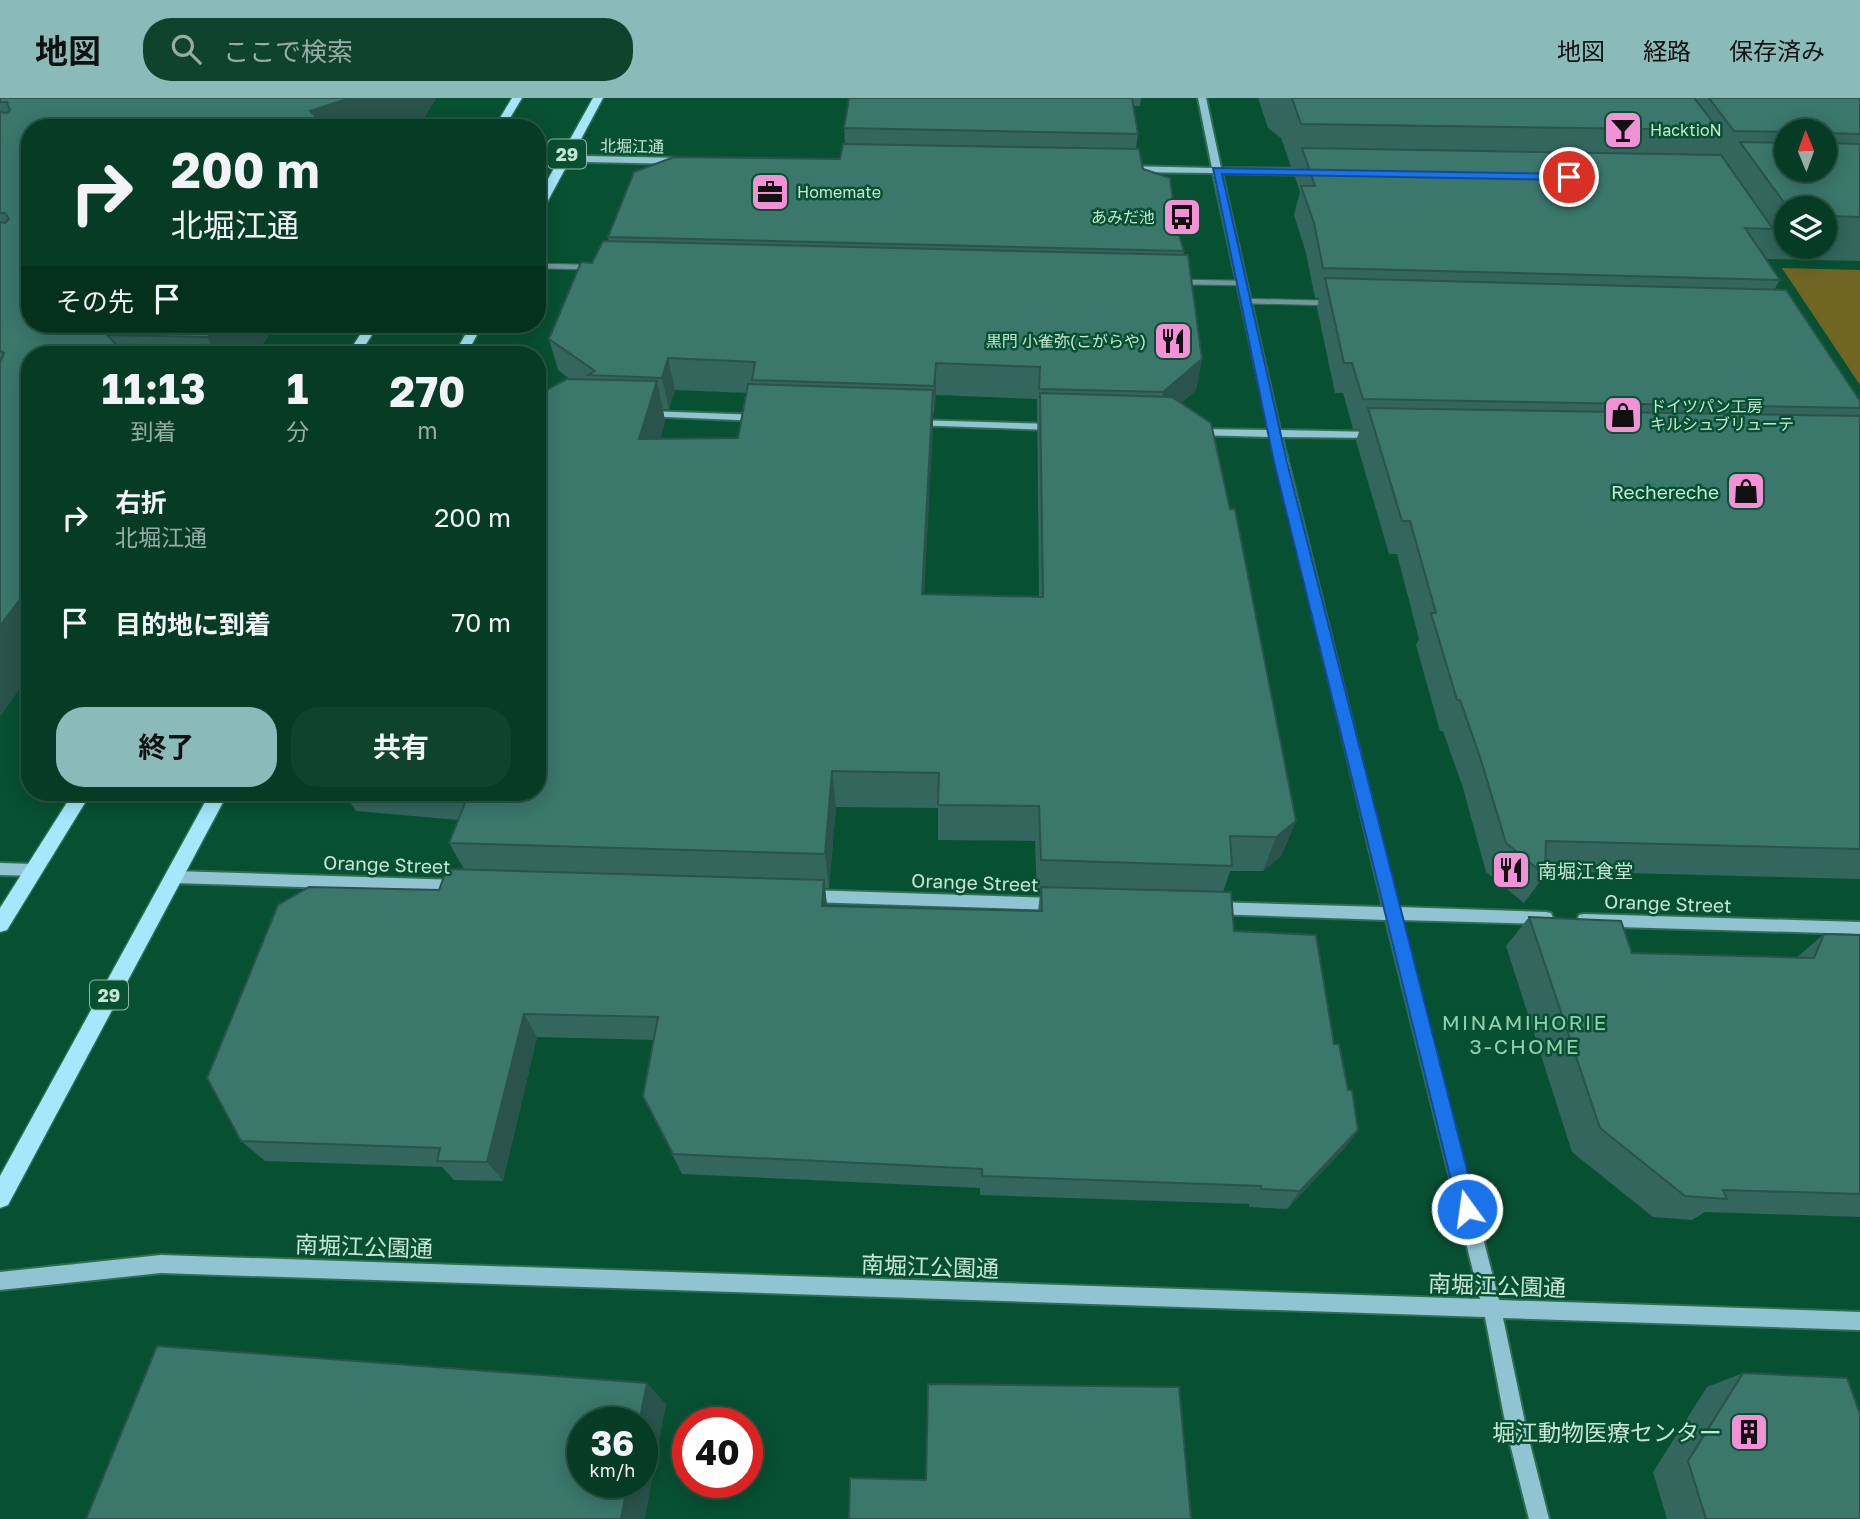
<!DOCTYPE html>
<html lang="ja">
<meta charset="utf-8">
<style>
:root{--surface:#063c26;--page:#0f432e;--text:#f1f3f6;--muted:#98ada7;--line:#275643;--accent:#8bbbb9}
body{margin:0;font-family:"Golos Text","Noto Sans JP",sans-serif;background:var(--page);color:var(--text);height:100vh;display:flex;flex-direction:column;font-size:26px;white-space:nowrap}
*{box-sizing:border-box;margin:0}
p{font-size:23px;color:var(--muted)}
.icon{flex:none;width:38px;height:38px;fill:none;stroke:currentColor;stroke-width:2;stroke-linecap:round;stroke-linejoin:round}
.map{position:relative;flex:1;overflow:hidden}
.details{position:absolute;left:21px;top:248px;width:525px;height:455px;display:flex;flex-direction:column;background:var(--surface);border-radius:28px;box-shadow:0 4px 18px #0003,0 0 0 2px var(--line)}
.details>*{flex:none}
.guide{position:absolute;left:21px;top:21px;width:525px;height:214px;border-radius:28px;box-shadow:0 4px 18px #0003,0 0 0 2px var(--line);background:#063c26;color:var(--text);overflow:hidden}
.needle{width:46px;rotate:359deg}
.controls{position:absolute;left:1774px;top:21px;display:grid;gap:14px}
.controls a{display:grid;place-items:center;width:63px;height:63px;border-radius:50%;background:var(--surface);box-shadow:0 4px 18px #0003,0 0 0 2px var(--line);font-size:35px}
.speed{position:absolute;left:567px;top:1309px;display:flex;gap:14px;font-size:35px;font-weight:700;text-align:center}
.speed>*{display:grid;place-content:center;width:91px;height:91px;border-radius:50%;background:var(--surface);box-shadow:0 4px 18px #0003,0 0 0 2px var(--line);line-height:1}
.speed small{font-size:18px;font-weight:400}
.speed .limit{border:10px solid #d22;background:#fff;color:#111}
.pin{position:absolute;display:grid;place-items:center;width:60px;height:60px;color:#fff;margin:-30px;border:4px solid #fff;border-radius:50%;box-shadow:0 2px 7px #0007}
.me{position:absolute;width:77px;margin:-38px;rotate:346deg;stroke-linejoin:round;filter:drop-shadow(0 0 5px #0008)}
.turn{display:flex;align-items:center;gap:24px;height:147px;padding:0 35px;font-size:32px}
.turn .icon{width:91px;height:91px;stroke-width:2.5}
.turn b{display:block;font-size:49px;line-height:60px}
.then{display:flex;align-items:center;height:66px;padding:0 35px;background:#0003;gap:14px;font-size:26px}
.eta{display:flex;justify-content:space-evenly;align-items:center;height:119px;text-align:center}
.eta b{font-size:42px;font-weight:700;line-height:49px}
.button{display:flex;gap:14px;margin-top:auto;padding:14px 35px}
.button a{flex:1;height:80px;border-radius:28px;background:var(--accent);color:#111;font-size:28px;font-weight:700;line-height:80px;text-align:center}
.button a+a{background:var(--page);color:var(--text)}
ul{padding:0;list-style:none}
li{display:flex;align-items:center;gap:21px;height:105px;padding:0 35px}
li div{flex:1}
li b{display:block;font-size:26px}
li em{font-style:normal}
header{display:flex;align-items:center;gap:42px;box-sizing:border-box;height:98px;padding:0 35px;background:var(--accent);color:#111}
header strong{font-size:33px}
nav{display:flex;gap:38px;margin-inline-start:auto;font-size:24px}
.search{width:490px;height:63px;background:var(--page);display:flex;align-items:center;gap:18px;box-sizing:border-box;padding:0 24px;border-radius:28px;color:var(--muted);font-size:26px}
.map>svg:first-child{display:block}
.green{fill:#716524}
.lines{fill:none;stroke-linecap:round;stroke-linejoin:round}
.street-casing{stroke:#2e6e52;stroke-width:7}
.secondary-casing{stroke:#2e6e52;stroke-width:4}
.primary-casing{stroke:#2e6e52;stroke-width:3}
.street{stroke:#76969f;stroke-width:4.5}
.secondary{fill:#91c4d3;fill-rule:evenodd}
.primary{fill:#a6e7fc;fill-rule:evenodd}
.wall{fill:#33665c;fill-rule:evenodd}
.shaded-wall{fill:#29534b}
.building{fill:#3b776b;stroke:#29534b;stroke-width:2}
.route{fill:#1a73e8;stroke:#114b97;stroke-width:2}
.labels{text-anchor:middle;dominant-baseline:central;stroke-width:5;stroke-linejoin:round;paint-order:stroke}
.far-poi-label{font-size:16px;fill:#c7e7d4;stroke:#085032;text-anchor:start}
.far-street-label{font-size:16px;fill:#c7e7d4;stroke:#085032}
.shield{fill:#085032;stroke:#8ebaa3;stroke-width:2}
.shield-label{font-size:18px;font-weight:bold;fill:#c7e7d4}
.poi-label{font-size:19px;fill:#c7e7d4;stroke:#085032;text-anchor:end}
.street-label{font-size:19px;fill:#c7e7d4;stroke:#085032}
.neighbourhood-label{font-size:21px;letter-spacing:2px;fill:#91d1ac;stroke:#085032}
.near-street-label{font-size:23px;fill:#c7e7d4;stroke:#085032}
.near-poi-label{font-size:23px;fill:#c7e7d4;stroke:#085032;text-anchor:end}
</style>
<header>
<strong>地図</strong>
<div class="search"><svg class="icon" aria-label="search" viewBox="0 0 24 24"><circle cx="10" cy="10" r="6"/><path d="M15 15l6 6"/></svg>ここで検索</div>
<nav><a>地図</a><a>経路</a><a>保存済み</a></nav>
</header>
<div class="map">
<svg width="1860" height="1421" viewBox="0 0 1860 1421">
<rect width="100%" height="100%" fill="#085032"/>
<polygon class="green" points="1782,170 1860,172 1860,287"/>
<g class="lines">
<defs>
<g id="street">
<polyline points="537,168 586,169"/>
<polyline points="1182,184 1241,185"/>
<polyline points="1244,203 1328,205"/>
</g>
<g id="secondary">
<polygon points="1198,0 1206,0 1221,70 1313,71 1317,74 1313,77 1222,75 1280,332 1375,334 1380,337 1375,340 1282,339 1398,809 1546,814 1551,815 1553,820 1551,825 1546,826 1401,822 1499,1202 1860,1214 1860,1232 1503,1220 1527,1334 1549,1421 1529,1421 1507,1334 1485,1219 161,1175 0,1192 0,1174 161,1157 1480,1201 1386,822 1213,816 1208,814 1206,810 1208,806 1213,804 1383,809 1271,339 1196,337 1191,334 1196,331 1269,332 1213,75 1127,74 1123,71 1127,68 1212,70"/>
<polygon points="537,57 683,60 687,63 683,66 537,63"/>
<polygon points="647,313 760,317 765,320 760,323 643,318 642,316"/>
<polygon points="916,322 1054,326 1059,329 1054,332 912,327 912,323"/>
<polygon points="0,765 34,766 39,768 41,772 39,776 34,778 0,777"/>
<polygon points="173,773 458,782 463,784 465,788 463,792 458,794 173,785 168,783 166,779 168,775"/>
<polygon points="808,792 1057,800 1062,802 1064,806 1062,810 1057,812 808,804 803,802 801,798 803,794"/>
<polygon points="1584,816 1860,824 1860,836 1584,828 1579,827 1577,822 1579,817"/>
</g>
<g id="primary">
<polygon points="512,0 522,0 504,30 494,30"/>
<polygon points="593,0 603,0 543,112 537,115 537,101"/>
<polygon points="367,226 379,226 359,257 347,257"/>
<polygon points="471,226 483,226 466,257 454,257"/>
<polygon points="73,695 91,695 7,832 0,834 0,810"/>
<polygon points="210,695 228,695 8,1107 0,1110 0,1078"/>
</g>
</defs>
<use href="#street" class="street-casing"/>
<use href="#secondary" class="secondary-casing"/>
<use href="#primary" class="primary-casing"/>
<use href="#street" class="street"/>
<use href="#secondary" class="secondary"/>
<use href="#primary" class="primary"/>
</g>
<g class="wall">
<polygon points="0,0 436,0 424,20 30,30 276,226 256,257 30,257 30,576 0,618"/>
<path d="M849 0H1141L1140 8H1133L1138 36 1136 51 1143 71 1176 128 1184 153 1183 157 1202 261 1196 292 1181 305 1296 723 1281 758 1263 773H1230L1223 794 1234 833 1334 946 1358 1032 1343 1052 1287 1111 1249 1109V1106L980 1097V1090L682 1076 643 998 654 942 537 939 503 1083 454 1082 442 1069 265 1063 241 1043 439 792 464 771 449 745 458 722 356 713 344 695H537L570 281 558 272 549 241 592 165 609 144 608 139 840 61 845 46 844 30ZM675 292 747 295 738 340 660 341 665 323 663 311H669ZM936 297 1037 301 1039 499 924 496 933 319ZM836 709 938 710V742L1035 743 1037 796H1040L1038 813 827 808 825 790H829Z"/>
<path d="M1258 0H1860V163L1767 161 1761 152 1760 153 1780 182 1774 192 1860 303V316L1859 318H1860V781L1546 773 1545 777 1524 805 1486 774 1463 690 1443 633H1440L1416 547 1419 541 1397 456H1389L1356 343 1360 331H1353L1343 295H1335L1317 210 1319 200H1315L1306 155 1294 117 1300 94 1295 79 1297 69H1291L1281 40 1268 30ZM1787 33H1825V72H1787ZM1787 110H1825V149H1787Z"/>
<polygon points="1529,819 1632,855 1796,860 1824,836 1860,837 1860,1119 1705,1114 1692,1122 1653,1119 1572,1054 1506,848"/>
<polygon points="1743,1275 1860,1421 1667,1421 1653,1374 1707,1289"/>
</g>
<g class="shaded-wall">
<polygon points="350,0 436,0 424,20 395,30 317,30 310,13"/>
<polygon points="228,226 276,226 256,257 217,257 207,239"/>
<polygon points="668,260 675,292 669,311 662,280"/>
<polygon points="1202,261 1196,292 1157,326 1163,294"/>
<polygon points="936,265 936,297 934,319 934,288"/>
<polygon points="657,283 665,323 648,380 639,341"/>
<polygon points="933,292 933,331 922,535 922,496"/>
<polygon points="30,488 30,576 0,618 0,528"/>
<polygon points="832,673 836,709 829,790 825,756"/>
<polygon points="1296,723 1281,758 1263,773 1276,739"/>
<polygon points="824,782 827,808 825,833 822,808"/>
<polygon points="524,916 537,939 503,1083 487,1064"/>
<polygon points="1358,1032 1343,1052 1287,1111 1300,1093"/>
<polygon points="647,1285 666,1306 645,1421 621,1421 628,1384 642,1384 642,1325 639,1325"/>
</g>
<g class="building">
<polygon points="0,0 350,0 310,13 328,30 30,30 30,226 228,226 225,231 207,239 107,237 126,257 30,257 30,488 0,528 0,264 4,255 0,253 0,124 5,125 9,121 5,115 0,115 0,14 7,15 10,12 7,4 0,4"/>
<polygon points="849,0 1132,0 1138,36 844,30"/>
<polygon points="1292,0 1694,0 1719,32 1301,26"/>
<polygon points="1709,0 1860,0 1860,36 1825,35 1825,33 1787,33 1787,34 1734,33"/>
<polygon points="1740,44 1787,45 1787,72 1825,72 1825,45 1860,46 1860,119 1825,118 1825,110 1788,110"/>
<polygon points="843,46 1139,51 1143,71 1170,80 1176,128 1184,153 608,139 634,74 674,59 840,61"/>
<polygon points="1302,50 1721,57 1773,131 1745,130 1780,182 1323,170 1314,125 1301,88 1315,88"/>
<polygon points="603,143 1188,157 1202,261 1163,294 1039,291 1040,269 936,265 934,288 752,282 755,264 668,260 662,280 588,277 595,273 549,241 581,164 592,165"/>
<polygon points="1325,180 1786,192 1860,303 1860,310 1363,301 1352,265 1344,265"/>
<polygon points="567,281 657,283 639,341 738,340 748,286 933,292 922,496 1043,499 1040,295 1172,299 1211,325 1230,411 1235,411 1296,723 1276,739 1230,738 1232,768 1041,762 1039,708 938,707 939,675 832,673 825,756 449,745 469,695 537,695 537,297"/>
<polygon points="1368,310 1860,318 1860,751 1546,743 1545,777 1506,745 1480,659 1460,602 1457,602 1431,515 1436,515 1410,423 1402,423"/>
<polygon points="447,771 824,782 822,808 1042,813 1041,789 1231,794 1234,833 1316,837 1334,946 1339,946 1348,992 1352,992 1358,1032 1300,1093 1261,1091 1261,1088 982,1078 982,1071 673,1056 643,998 658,919 524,916 487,1064 437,1063 440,1050 241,1043 207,980 278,807 309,789 439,792"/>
<polygon points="1529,819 1621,823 1632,855 1814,860 1824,836 1860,837 1860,1096 1723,1092 1727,1101 1685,1098 1600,1030"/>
<polygon points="157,1248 647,1285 639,1325 583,1325 583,1384 628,1384 621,1421 86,1421"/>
<polygon points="1743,1275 1847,1280 1860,1316 1860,1421 1706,1421 1688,1363"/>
<polygon points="928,1286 1179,1289 1191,1421 849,1421 850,1380 926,1382"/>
</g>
<polygon class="route" points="1213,70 1569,76 1574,79 1569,82 1222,76 1287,364 1477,1111 1474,1118 1467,1121 1460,1118 1458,1111 1274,364"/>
<defs>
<symbol id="bar-square" viewBox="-11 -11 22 22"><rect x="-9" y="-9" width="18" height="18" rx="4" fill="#f391d6" stroke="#085032"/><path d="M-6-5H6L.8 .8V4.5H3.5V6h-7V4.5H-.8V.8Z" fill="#111"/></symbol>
<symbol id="office-square" viewBox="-11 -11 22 22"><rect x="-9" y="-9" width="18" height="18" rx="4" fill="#f391d6" stroke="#085032"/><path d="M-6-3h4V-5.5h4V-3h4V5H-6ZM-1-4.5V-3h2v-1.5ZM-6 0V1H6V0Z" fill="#111"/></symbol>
<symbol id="bus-square" viewBox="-11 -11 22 22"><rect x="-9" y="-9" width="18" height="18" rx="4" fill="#f391d6" stroke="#085032"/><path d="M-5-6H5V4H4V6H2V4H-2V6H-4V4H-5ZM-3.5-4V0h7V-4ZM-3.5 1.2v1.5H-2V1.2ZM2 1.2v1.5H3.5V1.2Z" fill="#111"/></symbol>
<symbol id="restaurant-square" viewBox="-11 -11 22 22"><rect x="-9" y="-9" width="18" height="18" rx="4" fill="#f391d6" stroke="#085032"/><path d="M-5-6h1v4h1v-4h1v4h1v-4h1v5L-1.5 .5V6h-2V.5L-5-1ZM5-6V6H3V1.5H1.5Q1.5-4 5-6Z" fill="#111"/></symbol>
<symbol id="shop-square" viewBox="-11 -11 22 22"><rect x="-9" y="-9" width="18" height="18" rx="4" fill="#f391d6" stroke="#085032"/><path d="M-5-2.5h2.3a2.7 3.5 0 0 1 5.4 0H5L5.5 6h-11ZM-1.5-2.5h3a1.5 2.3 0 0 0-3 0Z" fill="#111"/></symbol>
<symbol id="building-square" viewBox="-11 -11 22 22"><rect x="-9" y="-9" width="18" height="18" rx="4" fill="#f391d6" stroke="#085032"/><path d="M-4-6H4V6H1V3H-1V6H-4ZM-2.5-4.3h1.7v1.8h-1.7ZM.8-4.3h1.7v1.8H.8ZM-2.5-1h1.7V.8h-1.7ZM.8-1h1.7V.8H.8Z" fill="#111"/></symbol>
</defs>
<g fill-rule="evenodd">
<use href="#bar-square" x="1601" y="10" width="44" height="44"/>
<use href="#office-square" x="748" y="72" width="44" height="44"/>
<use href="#bus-square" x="1160" y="97" width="44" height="44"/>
<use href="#restaurant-square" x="1151" y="221" width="44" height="44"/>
<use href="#shop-square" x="1601" y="295" width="44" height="44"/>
<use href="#shop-square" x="1724" y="371" width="44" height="44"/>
<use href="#restaurant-square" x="1489" y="750" width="44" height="44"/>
<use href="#building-square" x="1727" y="1312" width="44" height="44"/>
</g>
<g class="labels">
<g class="far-poi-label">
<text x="1650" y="32">HacktioN</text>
<text x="797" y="94">Homemate</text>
<text x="1155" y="119" text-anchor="end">あみだ池</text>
<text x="1146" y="243" text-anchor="end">黒門 小雀弥(こがらや)</text>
<text x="1650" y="308">ドイツパン工房<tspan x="1650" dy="18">キルシュブリューテ</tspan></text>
</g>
<g class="far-street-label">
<text transform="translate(632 48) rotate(1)">北堀江通</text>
</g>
<g class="shield">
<rect x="548" y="41.5" width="38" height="29" rx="5"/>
<rect x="90" y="882.5" width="38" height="29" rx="5"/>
</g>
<g class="shield-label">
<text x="567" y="56">29</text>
<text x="109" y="897">29</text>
</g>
<g class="poi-label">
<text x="1719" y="393">Rechereche</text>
<text x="1538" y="772" text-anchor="start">南堀江食堂</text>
</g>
<g class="street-label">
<text transform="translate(387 766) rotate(2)">Orange Street</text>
<text transform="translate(975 784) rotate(2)">Orange Street</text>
<text transform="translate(1668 805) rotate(2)">Orange Street</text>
</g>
<g class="neighbourhood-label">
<text x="1525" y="924">MINAMIHORIE<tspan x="1525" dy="24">3-CHOME</tspan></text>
</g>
<g class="near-street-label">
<text transform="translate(364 1148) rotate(2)">南堀江公園通</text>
<text transform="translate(930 1168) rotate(2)">南堀江公園通</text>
<text transform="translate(1497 1187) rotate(2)">南堀江公園通</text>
</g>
<g class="near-poi-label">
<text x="1722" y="1334">堀江動物医療センター</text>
</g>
</g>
</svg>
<div class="controls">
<a><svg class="needle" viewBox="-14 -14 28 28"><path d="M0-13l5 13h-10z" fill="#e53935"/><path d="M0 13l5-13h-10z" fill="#98ada7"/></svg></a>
<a><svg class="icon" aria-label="layers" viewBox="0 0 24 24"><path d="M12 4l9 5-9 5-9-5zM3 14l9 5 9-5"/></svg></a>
</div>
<div class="speed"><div>36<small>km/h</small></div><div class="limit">40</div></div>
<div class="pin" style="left:1569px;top:79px;background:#d93025"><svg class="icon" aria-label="arrive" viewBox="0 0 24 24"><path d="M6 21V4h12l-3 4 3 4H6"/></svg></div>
<svg class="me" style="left:1467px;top:1111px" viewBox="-20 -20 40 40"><circle r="17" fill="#1a73e8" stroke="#fff" stroke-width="3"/><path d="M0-11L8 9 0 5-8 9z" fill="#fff"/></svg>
<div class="guide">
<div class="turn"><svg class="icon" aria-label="right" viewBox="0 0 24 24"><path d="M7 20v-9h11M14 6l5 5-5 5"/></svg><div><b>200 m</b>北堀江通</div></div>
<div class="then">その先<svg class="icon" aria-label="arrive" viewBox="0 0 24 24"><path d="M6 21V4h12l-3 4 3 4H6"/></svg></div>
</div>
<section class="details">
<div class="eta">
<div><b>11:13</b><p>到着</p></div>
<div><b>1</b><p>分</p></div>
<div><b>270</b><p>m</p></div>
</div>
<ul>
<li><svg class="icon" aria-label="right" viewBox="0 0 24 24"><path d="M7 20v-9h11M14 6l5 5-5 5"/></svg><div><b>右折</b><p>北堀江通</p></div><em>200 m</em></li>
<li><svg class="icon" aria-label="arrive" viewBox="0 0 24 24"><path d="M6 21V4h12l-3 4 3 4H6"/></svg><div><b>目的地に到着</b></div><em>70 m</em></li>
</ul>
<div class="button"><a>終了</a><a>共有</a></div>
</section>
</div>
